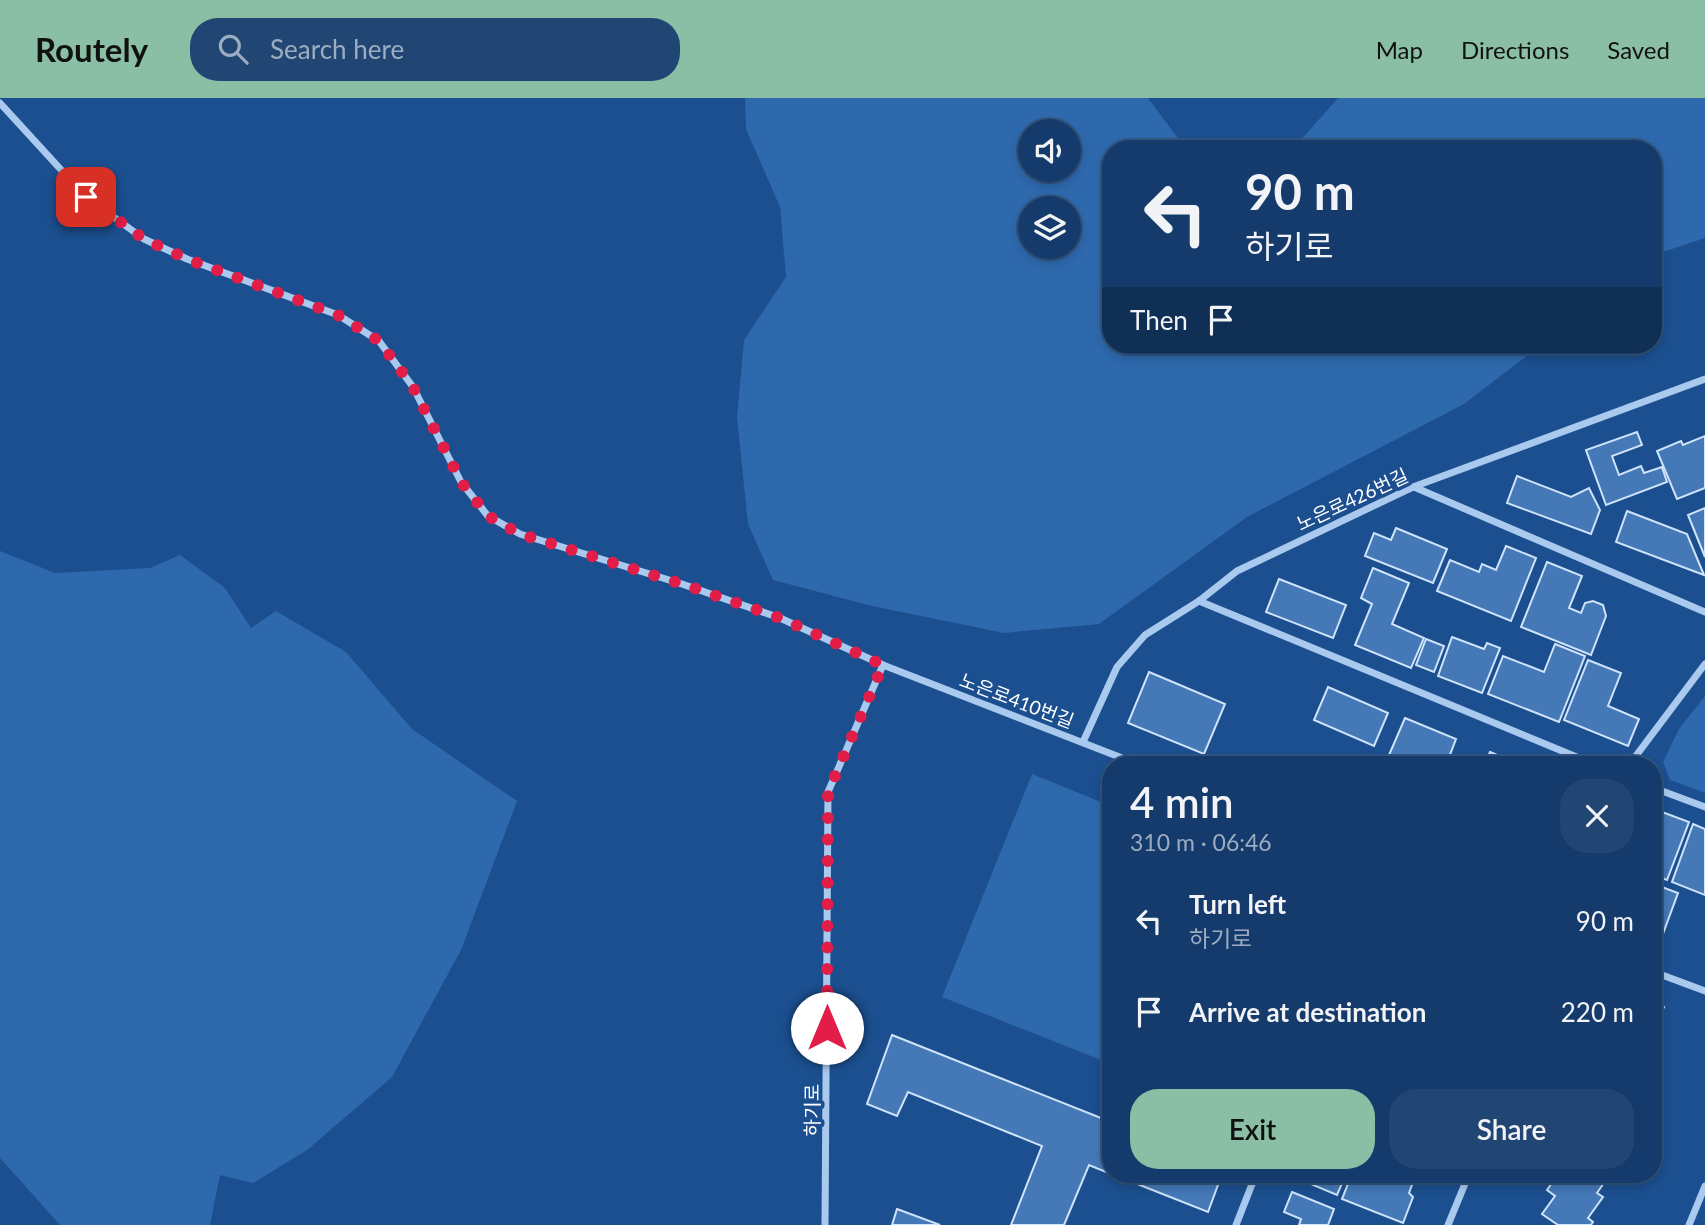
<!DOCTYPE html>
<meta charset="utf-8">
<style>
:root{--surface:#143b6b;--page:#214673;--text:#f1f3f6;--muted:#9dadc1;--line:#33557e;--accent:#8abfa5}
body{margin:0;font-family:Lato,"Noto Sans KR",sans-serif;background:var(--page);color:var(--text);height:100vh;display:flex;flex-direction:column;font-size:26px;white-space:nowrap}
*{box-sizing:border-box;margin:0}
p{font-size:23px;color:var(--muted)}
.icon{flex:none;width:38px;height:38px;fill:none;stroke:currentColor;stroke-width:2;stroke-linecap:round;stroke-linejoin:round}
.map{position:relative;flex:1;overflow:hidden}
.panel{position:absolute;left:1102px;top:658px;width:560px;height:427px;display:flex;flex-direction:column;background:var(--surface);border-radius:28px;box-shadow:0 4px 10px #0003,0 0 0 2px var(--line)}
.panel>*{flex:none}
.top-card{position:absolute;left:1102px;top:42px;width:560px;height:214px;border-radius:28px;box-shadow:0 4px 10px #0003,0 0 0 2px var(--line);background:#143b6b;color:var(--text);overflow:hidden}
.fabs{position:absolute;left:1018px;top:21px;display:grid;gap:14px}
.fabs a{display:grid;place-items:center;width:63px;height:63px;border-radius:50%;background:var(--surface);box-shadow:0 4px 10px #0003,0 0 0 2px var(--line);font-size:35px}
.pin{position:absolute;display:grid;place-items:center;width:60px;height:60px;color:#fff;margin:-30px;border-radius:14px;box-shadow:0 4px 10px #0006}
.me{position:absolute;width:77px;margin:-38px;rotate:0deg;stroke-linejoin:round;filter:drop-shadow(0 0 5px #0008)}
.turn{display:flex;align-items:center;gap:24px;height:147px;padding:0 28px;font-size:32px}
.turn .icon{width:91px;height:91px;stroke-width:2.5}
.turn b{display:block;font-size:49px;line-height:60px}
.then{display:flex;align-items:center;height:66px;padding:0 28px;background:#0003;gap:14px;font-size:26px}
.round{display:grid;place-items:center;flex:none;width:74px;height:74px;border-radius:28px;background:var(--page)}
.head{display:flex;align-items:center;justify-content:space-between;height:119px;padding:0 28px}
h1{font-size:42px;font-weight:600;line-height:52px}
.primary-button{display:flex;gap:14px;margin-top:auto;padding:14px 28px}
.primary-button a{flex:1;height:80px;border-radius:28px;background:var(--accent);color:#111;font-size:28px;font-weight:600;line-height:80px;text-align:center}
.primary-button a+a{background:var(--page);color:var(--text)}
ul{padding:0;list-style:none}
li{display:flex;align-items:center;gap:21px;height:91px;padding:0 28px}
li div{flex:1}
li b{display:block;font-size:26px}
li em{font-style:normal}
header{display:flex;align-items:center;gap:42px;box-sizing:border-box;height:98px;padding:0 35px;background:var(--accent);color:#111}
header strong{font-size:33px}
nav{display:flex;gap:38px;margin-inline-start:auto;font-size:24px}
.search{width:490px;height:63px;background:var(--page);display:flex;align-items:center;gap:18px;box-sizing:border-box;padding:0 24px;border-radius:28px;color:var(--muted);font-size:26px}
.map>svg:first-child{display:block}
.green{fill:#2e69ad;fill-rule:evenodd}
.building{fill:#4478b7;stroke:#cfe3fa;stroke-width:2}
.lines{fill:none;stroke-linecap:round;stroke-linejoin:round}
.street{stroke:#a9c9ee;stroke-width:7}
.route{stroke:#e11d48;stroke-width:12;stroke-dasharray:0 21.6}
.labels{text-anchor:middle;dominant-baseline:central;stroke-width:7;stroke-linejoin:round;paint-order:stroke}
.street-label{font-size:19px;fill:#fff;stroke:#1b4f8f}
</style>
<header>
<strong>Routely</strong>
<div class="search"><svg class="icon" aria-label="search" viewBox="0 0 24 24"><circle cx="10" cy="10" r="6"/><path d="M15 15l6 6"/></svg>Search here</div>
<nav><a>Map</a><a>Directions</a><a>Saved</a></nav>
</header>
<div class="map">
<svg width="1705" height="1127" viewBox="0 0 1705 1127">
<rect width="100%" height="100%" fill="#1b4f8f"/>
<g class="green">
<path d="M745 0H1148L1186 51H1111V247H1541L1464 306 1247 419 1099 526 1004 535 872 508 773 482 748 426 737 319 744 242 786 179 780 109 746 31ZM1069 33V72H1031V33ZM1069 110V149H1031V110Z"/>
<polygon points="1338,0 1705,0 1705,140 1654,157 1654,51 1289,51 1298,45"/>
<polygon points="0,453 55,475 150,470 180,457 225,490 251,530 276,513 346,554 412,631 517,703 461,852 392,979 307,1052 253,1085 220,1077 210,1127 60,1127 0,1060"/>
<polygon points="1705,598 1705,695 1670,682 1663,664 1679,631"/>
<polygon points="1032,676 1111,708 1111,966 942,899"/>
</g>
<g class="building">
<polygon points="1637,334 1642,347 1612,358 1619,377 1641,368 1644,375 1662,369 1667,384 1606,407 1586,352"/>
<polygon points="1705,338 1705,390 1677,401 1657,353 1681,343 1683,347"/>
<polygon points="1517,378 1571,399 1589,390 1600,412 1591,436 1507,405"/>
<polygon points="1705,410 1705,459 1688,417"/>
<polygon points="1627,413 1687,436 1704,477 1616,444"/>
<polygon points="1396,430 1447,451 1433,485 1365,458 1374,435 1391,442"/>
<polygon points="1506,448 1536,460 1511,523 1437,493 1450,462 1479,474 1482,466 1496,472"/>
<polygon points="1547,464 1582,478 1569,510 1581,515 1585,505 1593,503 1603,507 1606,518 1591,557 1521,529"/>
<polygon points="1373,470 1409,485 1392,526 1424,540 1411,570 1355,547 1372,506 1361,500"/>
<polygon points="1279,481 1346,507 1333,540 1266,514"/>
<polygon points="1452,539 1484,551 1487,545 1500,550 1482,595 1438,578"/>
<polygon points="1426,541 1444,548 1434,574 1416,567"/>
<polygon points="1555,546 1585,558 1559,624 1488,596 1503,558 1544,574"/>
<polygon points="1588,562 1621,575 1608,608 1639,621 1628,648 1564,622"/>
<polygon points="1149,574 1225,606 1204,656 1128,625"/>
<polygon points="1328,589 1388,615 1374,648 1314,622"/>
<polygon points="1405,620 1456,641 1446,667 1414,667 1389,657"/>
<polygon points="1490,654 1521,667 1484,667"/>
<polygon points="1654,711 1689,724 1667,782 1654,777"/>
<polygon points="1693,726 1705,731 1705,797 1672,784"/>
<polygon points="1654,786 1678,795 1657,852 1654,850"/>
<polygon points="1654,903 1664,909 1654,926"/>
<polygon points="892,937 1111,1024 1111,1076 1089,1067 1064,1127 1011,1127 1042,1048 908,994 897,1018 867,1006"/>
<polygon points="1112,1076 1222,1076 1208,1114"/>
<polygon points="1295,1076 1346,1076 1337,1097 1294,1079"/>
<polygon points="1352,1076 1408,1076 1415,1079 1409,1095 1413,1099 1403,1125 1342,1101"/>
<polygon points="1558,1076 1604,1076 1608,1079 1597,1095 1603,1099 1588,1120 1593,1124 1591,1127 1558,1127 1542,1116 1555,1098 1547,1092"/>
<polygon points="1292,1094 1334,1111 1328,1127 1299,1127 1301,1121 1284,1114"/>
<polygon points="897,1111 940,1127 892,1127"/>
</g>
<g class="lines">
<g class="street">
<polyline points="0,5 86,99 144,141 187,161 338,217 379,243 413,289 461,384 488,418 520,436 682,486 780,520 883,567 1140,667"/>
<polyline points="1414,389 1705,514"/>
<polyline points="1199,503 1596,667"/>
<polyline points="1083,644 1117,569 1145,537 1199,503 1237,473 1413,389 1705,281"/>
<polyline points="1629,667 1705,566"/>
<polyline points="1654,690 1705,709"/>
<polyline points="1654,874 1705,893"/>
<polyline points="825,1127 828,694 883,567"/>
<polyline points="1236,1127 1256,1076"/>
<polyline points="1448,1127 1469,1076"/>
<polyline points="1689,1127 1705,1088"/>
</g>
</g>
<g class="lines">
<polyline class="route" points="86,99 144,141 187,161 338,217 379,243 413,289 461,384 488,418 520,436 682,486 780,520 883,567 828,694 827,930"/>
</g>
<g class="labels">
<g class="street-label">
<text transform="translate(1352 401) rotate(-25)">노은로426번길</text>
<text transform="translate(1017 602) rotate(21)">노은로410번길</text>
<text transform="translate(811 1012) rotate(-90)">하기로</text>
</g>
</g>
</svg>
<div class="fabs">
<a><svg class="icon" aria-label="sound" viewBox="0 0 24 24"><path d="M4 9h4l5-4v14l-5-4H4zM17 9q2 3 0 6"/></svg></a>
<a><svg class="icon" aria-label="layers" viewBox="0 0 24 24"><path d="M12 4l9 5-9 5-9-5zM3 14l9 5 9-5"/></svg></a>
</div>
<div class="pin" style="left:86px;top:99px;background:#d93025"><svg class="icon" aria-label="arrive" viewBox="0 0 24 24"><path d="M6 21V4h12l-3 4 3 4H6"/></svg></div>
<svg class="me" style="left:827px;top:930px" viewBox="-20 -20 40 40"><circle r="19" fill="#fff"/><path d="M0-13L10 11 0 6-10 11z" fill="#e11d48"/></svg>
<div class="top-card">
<div class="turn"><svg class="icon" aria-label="left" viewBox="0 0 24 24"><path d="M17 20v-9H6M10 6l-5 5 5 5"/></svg><div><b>90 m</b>하기로</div></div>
<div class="then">Then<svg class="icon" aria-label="arrive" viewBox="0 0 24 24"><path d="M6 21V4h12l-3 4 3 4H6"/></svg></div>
</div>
<section class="panel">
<div class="head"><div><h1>4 min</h1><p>310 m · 06:46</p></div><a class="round"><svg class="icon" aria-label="close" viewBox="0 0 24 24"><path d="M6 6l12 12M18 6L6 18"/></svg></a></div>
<ul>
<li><svg class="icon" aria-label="left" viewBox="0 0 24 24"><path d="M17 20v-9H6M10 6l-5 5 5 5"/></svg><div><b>Turn left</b><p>하기로</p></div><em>90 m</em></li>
<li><svg class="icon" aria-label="arrive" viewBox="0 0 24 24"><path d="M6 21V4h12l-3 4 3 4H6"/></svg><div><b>Arrive at destination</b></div><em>220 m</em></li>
</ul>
<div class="primary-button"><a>Exit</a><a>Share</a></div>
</section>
</div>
